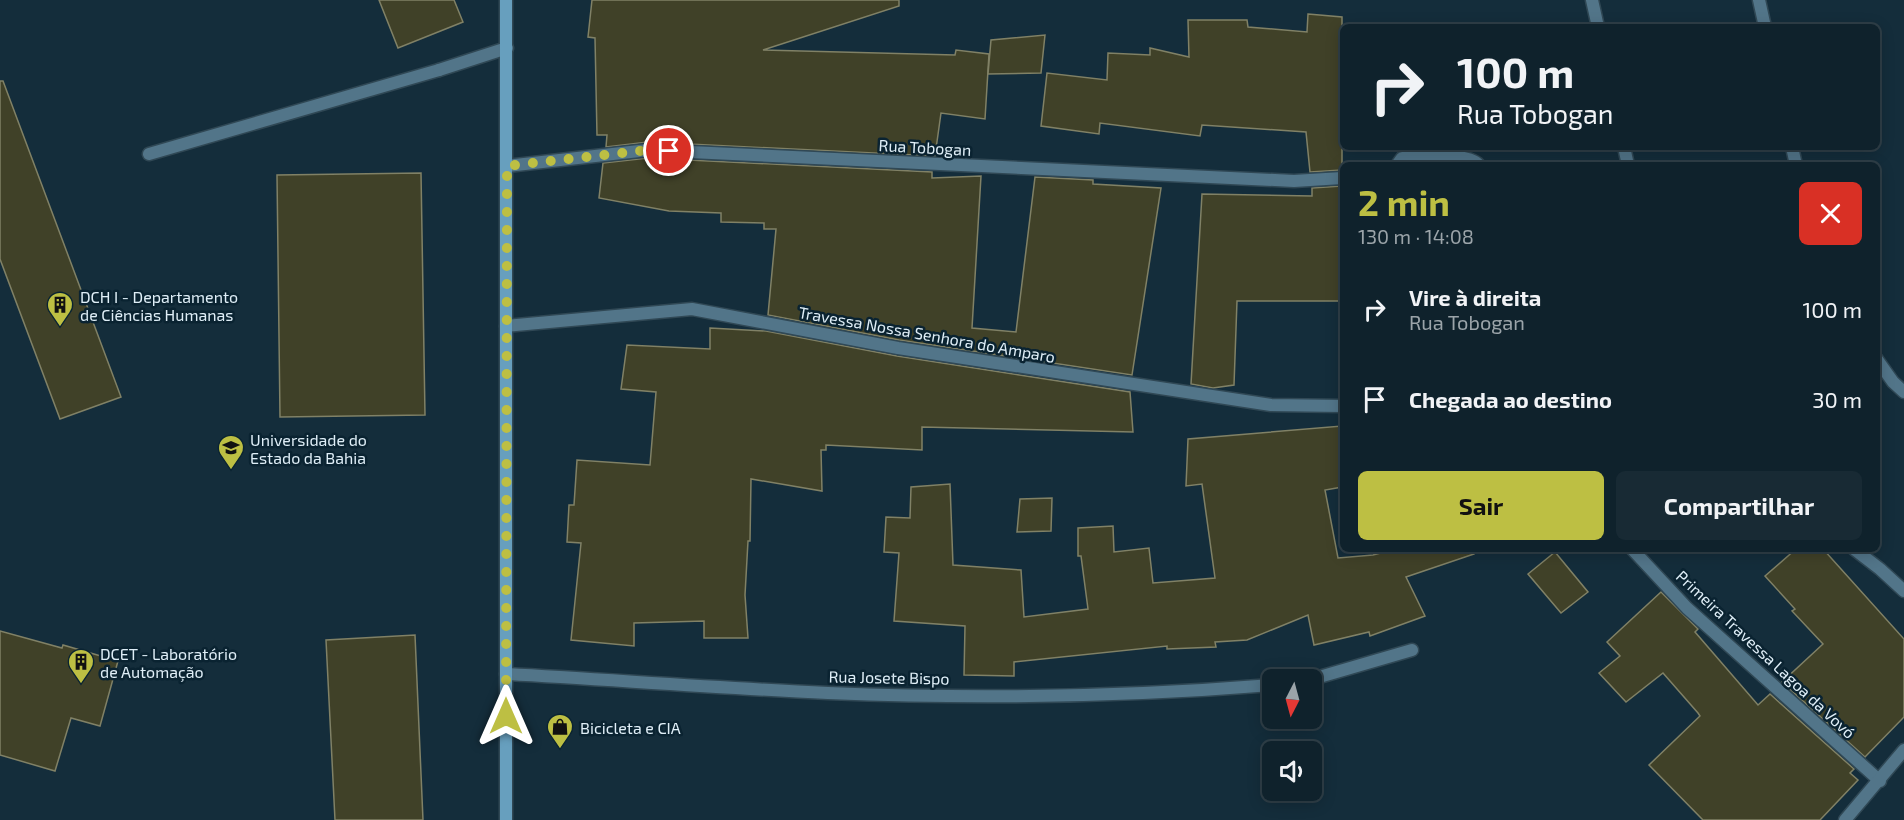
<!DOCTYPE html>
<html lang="pt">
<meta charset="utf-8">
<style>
:root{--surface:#0f222c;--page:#182a34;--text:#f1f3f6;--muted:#9ba4a9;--line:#2f3f48;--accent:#bdbf43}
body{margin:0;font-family:"Exo 2",sans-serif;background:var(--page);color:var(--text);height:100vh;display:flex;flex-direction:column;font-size:22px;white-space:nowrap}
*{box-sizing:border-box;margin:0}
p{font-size:20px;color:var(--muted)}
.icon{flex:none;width:33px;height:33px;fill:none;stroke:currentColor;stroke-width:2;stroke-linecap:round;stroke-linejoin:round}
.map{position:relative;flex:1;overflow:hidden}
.sheet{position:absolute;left:1340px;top:162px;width:540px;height:390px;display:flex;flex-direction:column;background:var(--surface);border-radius:9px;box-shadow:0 3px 15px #0003,0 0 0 2px var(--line)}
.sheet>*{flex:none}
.top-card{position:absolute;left:1340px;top:24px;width:540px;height:126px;border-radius:9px;box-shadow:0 3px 15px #0003,0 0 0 2px var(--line);background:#0f222c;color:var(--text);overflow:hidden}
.needle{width:39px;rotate:186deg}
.tools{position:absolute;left:1262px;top:669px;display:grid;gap:12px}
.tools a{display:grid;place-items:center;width:60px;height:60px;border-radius:9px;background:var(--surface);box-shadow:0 3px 15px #0003,0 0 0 2px var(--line);font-size:30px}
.pin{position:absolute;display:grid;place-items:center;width:51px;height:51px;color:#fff;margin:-26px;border:3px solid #fff;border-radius:50%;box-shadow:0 2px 6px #0007}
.me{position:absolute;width:66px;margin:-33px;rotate:0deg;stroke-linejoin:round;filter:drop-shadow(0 0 4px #0008)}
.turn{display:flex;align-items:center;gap:21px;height:126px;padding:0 18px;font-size:27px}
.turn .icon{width:78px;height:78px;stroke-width:2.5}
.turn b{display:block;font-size:42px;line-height:51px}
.round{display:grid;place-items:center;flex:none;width:63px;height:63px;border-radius:9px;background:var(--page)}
.head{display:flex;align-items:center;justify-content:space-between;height:102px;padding:0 18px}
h1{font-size:36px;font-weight:700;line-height:45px;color:var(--accent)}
.primary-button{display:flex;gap:12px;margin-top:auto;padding:12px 18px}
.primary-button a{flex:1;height:69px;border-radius:9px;background:var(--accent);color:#111;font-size:24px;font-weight:700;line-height:69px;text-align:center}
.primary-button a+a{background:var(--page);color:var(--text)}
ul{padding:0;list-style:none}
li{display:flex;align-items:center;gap:18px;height:90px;padding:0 18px}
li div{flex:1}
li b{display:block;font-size:22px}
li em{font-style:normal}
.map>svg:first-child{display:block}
.building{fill:#404128;stroke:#808166;stroke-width:1.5}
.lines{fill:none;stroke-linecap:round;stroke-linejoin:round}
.service-casing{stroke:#304855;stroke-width:15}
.minor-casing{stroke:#304855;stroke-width:15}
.secondary-casing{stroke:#304855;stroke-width:15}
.service{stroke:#527589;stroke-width:12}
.minor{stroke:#527589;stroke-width:12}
.secondary{stroke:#679fbe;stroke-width:12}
.route{stroke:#bdbf43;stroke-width:10;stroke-dasharray:0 18}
.labels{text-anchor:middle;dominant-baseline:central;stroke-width:5;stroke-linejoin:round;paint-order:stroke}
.street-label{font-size:16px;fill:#dfeef7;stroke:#0a2331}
.poi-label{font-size:16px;fill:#dfeef7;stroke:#0a2331;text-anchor:start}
</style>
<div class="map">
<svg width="1904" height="820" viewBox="0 0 1904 820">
<rect width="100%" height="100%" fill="#142d3b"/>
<g class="building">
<polygon points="379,0 454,0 463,22 398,48"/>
<polygon points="592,0 899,0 899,6 763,50 955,55 956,50 989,54 985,119 941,113 935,156 648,142 606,147 607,135 597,135 595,38 588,37"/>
<polygon points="1308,14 1342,17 1342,170 1310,172 1306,132 1202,125 1200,136 1100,123 1099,134 1041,126 1047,73 1107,80 1108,53 1150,55 1150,48 1189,57 1188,20 1247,20 1248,27 1307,32"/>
<polygon points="1045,35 1041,73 988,74 991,40"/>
<polygon points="0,81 3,81 121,397 60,419 0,259"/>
<polygon points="648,158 932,172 932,178 981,176 972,328 1016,332 1035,177 1093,180 1093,184 1161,188 1132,375 899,340 768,315 776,229 764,229 764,223 721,222 721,213 669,211 599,198 603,163"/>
<polygon points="421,173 425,415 280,417 277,175"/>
<polygon points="1342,186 1342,301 1237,301 1234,385 1213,388 1191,384 1202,194 1312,196 1312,188"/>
<polygon points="710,328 766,331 897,356 1130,392 1133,432 922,427 922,450 826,445 826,450 821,450 822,491 751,479 750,541 748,541 745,595 748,638 704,638 704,621 634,623 634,646 571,640 581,543 567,542 569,505 574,505 577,460 650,465 656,392 621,389 627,345 710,349"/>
<polygon points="1342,426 1342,487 1325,490 1338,558 1373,555 1396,549 1473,549 1474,554 1406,577 1425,616 1370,636 1369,632 1314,645 1308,615 1247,640 1215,642 1216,647 1167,649 1167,646 1014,662 1014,676 964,675 965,626 894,621 899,553 884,552 886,517 910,518 911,487 950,484 953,565 1021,570 1024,617 1088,609 1081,556 1078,556 1078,528 1113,526 1114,552 1149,548 1153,583 1215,578 1202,484 1186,486 1188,439"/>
<polygon points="1052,498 1051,531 1017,532 1020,499"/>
<polygon points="1796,549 1823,549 1904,639 1904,717 1865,757 1782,682 1823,644 1792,611 1795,609 1765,576"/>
<polygon points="1555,552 1588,592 1561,613 1528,574"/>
<polygon points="1661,592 1698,629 1695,632 1758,705 1770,694 1854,769 1850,773 1858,780 1820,820 1703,820 1649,765 1700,716 1698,713 1663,673 1626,702 1599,673 1620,656 1607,642"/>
<polygon points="0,631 62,648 63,645 118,661 100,726 71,718 55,771 0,755"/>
<polygon points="415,635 423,820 335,820 326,640"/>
</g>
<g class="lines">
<defs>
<polyline id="service" points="149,154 439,70"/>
<g id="minor">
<polyline points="1592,0 1598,27"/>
<polyline points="1759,0 1765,27"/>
<polyline points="439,70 507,48"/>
<polyline points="1624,147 1628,165"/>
<polyline points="1792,147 1796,165"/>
<path d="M1397 165 1402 158C1422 158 1466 151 1479 165"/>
<polyline points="507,166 648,150 1294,181 1342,178"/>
<polyline points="506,326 692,309 898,348 1271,405 1342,406"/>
<polyline points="1876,358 1893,382 1904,392"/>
<polyline points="1632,549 1687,608 1880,781"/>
<polyline points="1854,549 1880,569 1904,591"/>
<path d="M506 674C613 680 720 688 828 693 975 699 1125 697 1272 685"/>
<polyline points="1309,680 1412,650"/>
<polyline points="1845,820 1904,750"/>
</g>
<polyline id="secondary" points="506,820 506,0"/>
</defs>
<use href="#service" class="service-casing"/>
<use href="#minor" class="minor-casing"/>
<use href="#secondary" class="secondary-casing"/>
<use href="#service" class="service"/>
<use href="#minor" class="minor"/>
<use href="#secondary" class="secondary"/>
</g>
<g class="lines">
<polyline class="route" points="506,716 507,166 648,150 669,151"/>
</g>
<defs>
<symbol id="building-pin" viewBox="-11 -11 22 30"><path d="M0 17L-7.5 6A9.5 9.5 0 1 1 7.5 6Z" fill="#bdbf43" stroke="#0a2331"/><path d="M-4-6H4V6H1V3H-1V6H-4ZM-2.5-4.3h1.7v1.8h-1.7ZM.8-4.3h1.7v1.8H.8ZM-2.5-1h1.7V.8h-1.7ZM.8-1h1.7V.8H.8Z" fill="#111"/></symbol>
<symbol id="university-pin" viewBox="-11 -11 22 30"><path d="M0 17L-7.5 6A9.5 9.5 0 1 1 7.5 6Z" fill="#bdbf43" stroke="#0a2331"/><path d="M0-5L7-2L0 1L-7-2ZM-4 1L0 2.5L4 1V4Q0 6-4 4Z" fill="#111"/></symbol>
<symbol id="shop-pin" viewBox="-11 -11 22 30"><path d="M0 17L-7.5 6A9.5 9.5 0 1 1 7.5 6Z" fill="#bdbf43" stroke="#0a2331"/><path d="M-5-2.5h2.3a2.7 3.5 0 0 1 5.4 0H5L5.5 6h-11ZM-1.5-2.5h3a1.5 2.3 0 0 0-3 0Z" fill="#111"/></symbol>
</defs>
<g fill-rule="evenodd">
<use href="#building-pin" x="45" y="290" width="30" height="40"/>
<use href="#university-pin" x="216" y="433" width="30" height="40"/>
<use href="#building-pin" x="66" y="647" width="30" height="40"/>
<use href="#shop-pin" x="545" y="712" width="30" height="40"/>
</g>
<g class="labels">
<g class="street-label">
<text transform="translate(925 147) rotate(3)">Rua Tobogan</text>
<text transform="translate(927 334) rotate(10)">Travessa Nossa Senhora do Amparo</text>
<text transform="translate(1766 654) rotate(43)">Primeira Travessa Lagoa da Vovó</text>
<text transform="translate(889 677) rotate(1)">Rua Josete Bispo</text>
</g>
<g class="poi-label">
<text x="80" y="296">DCH I - Departamento<tspan x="80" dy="18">de Ciências Humanas</tspan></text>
<text x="250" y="439">Universidade do<tspan x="250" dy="18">Estado da Bahia</tspan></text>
<text x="100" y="653">DCET - Laboratório<tspan x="100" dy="18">de Automação</tspan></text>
<text x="580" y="727">Bicicleta e CIA</text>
</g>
</g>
</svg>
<div class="tools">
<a><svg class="needle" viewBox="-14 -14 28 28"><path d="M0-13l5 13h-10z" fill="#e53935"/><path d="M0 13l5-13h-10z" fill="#9ba4a9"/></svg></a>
<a><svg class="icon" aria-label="sound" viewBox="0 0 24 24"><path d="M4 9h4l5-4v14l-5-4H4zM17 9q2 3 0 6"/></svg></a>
</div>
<div class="pin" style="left:669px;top:151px;background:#d93025"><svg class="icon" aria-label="arrive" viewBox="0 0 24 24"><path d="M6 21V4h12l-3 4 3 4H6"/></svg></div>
<svg class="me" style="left:506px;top:716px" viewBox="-20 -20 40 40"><path d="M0-17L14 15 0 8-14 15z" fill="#bdbf43" stroke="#fff" stroke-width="4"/></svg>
<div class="top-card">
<div class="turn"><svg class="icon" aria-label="right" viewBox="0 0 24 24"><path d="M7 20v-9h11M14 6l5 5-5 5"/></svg><div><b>100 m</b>Rua Tobogan</div></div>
</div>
<section class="sheet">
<div class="head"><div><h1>2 min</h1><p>130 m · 14:08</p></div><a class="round" style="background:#d93025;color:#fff"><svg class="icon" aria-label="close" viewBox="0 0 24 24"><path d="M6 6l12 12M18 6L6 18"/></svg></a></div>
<ul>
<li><svg class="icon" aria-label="right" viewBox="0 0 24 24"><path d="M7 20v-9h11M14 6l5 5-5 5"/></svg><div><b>Vire à direita</b><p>Rua Tobogan</p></div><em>100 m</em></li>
<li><svg class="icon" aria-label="arrive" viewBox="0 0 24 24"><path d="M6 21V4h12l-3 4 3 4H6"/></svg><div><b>Chegada ao destino</b></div><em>30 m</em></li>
</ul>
<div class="primary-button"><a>Sair</a><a>Compartilhar</a></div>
</section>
</div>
